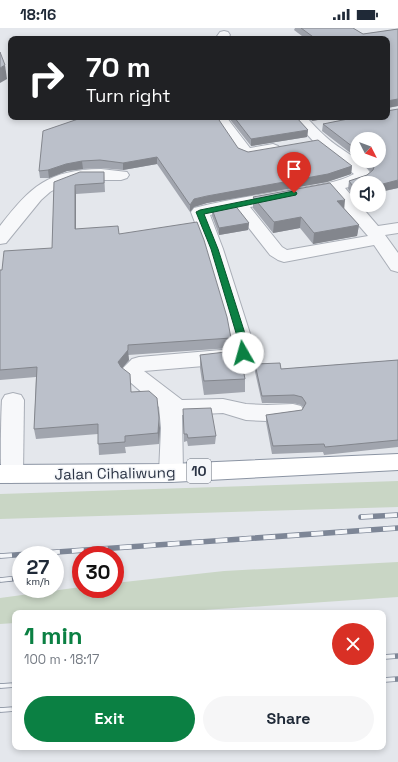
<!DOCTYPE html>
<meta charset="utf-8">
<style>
:root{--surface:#fff;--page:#f6f6f7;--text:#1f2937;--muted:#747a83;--accent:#0b8043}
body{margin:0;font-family:"Space Grotesk",sans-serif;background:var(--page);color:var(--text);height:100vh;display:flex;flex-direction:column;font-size:15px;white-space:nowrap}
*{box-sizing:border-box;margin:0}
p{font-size:13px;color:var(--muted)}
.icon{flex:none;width:22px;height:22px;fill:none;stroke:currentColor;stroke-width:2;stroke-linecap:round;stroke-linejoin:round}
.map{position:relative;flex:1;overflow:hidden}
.details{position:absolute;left:12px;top:582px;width:374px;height:140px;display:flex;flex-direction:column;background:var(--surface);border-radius:8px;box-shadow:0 2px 6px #0003}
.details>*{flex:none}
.banner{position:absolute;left:8px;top:8px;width:382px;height:84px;border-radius:8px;box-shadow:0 2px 6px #0003;background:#202124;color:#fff;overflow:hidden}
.needle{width:26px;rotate:132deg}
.fabs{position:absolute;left:350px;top:104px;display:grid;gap:8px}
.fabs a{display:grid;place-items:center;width:36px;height:36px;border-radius:50%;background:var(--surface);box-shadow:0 2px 6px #0003;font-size:20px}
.speed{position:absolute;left:12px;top:518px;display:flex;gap:8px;font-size:20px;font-weight:700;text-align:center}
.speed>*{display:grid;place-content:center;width:52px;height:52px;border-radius:50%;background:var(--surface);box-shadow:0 2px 6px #0003;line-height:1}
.speed small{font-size:10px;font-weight:400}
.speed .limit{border:6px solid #d22;background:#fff;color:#111}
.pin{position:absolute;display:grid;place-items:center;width:34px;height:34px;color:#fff;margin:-41px -17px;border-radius:50% 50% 50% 0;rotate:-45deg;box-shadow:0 0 4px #0007}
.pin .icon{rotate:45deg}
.me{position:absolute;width:44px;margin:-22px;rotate:353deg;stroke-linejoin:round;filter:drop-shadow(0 0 3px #0008)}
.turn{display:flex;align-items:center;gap:14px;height:84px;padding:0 12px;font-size:18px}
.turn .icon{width:52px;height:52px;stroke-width:2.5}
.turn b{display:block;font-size:28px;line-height:34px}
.round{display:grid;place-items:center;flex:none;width:42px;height:42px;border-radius:21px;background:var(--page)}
.head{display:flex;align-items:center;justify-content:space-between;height:68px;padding:0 12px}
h1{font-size:24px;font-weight:600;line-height:30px;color:var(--accent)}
.button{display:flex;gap:8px;margin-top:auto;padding:8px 12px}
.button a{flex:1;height:46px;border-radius:24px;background:var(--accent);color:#fff;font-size:16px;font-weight:600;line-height:46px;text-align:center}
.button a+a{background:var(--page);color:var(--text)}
.status{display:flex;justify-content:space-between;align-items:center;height:28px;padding:0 20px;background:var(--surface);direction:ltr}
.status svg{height:11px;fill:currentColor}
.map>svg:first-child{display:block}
.green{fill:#c9d6c5}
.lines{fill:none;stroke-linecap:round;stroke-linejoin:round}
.minor-casing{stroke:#a9aeb7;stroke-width:2}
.trunk-casing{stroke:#8b94a3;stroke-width:2}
.minor{fill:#f7f8fa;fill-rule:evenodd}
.trunk{fill:#fff;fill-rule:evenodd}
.rail-casing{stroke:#7d8696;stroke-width:5.5}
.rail{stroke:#f4f6f9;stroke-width:4;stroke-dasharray:12;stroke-linecap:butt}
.wall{fill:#a1a5ae}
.shaded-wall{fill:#83868d}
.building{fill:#bbc0ca;stroke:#83868d}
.route{fill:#0b8043;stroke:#07532c}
.labels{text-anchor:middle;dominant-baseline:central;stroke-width:3;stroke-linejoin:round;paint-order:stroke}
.shield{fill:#f4f6f9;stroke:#676e7b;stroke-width:1}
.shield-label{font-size:14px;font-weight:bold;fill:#2b3445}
.street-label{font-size:15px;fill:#2b3445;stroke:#f4f6f9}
</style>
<div class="status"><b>18:16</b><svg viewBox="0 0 49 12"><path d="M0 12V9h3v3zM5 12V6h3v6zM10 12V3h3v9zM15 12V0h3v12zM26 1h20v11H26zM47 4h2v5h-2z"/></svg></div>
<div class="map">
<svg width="398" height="734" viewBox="0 0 398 734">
<rect width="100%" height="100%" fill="#e4e7ec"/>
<g class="green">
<polygon points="398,453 398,479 0,491 0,466"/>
<polygon points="398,534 398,569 159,585 15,585 15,595 0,596 0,570 81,559 81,561 115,561 115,555 224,543"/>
</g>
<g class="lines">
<defs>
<g id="minor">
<polygon points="224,3 228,4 230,7 227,11 215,11 220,4"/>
<polygon points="224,89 227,90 250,120 273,116 278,118 281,121 278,124 251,130 239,127 215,93 217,90"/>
<path d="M291 89H306C313 96 319 103 326 109 341 123 361 130 372 147 368 152 363 155 357 155V157L345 160 357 174V177H360L378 198 398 195V205L385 207 398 225V244L391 242 374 217 284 234 278 232 270 227 234 181 210 187 223 221 253 315V325L250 330 228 336 144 343 182 372 223 371 246 376 267 377 293 376 301 378 304 383 301 388 267 393 246 392 223 385 182 387 183 445 180 451 171 454 162 451 159 445 161 400 159 379 123 348 120 343 132 331 139 329 233 321V315L205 221 191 184 194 180C229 171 265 166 300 160 317 157 338 155 354 146L316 116ZM330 164 368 208 287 222 282 219 250 179Z"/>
<path d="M101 141 127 144 129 147 127 150 121 152H81L59 159 50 164 41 172 6 215 0 216V198C31 158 48 142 101 141Z"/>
<path d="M13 365 21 367 24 372 23 446 20 452 11 455 2 452C0 440 1 388 2 372L5 367Z"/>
</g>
<polygon id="trunk" points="398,426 398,442 171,454 0,455 0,437 171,436"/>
</defs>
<use href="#minor" class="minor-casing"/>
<use href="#trunk" class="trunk-casing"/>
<use href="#minor" class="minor"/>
<use href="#trunk" class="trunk"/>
<defs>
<g id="rail">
<polyline points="361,489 398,487"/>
<polyline points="0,528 398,500"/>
<polyline points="0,552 21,550"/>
<polyline points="383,629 398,628"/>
<polyline points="383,652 398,651"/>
<polyline points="0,658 15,657"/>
<polyline points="0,682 15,681"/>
</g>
</defs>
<use href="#rail" class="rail-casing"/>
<use href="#rail" class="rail"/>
</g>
<g class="wall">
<polygon points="295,0 353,0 363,6 398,1 398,78 387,80 387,11 306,11 294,2"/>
<polygon points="84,89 238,120 248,124 352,138 351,146 327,154 207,175 194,179 190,184 157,136 123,142 101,140 83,141 67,143 49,150 40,150 39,143"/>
<polygon points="228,89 296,89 308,102 307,109 251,118"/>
<polygon points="308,89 335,89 312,93"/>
<polygon points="358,89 398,160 355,170 348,161 349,153 367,147 371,144 361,133 379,133 357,111 357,130 322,103 323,96"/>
<polygon points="104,144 105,164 76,166 76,201 119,206 231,310 231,320 128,327 129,332 122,340 131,364 160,400 159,416 125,419 126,425 99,427 98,406 36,411 34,401 36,349 0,352 0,242 2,242 52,220 54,154"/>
<polygon points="253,169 344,181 359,197 357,208 313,216 300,200 273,205 253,180"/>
<polygon points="212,181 249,195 248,202 219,207 212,188"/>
<polygon points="235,325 245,351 245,364 204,367 200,340 200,327"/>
<polygon points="398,332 398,419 324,427 323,424 272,426 266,394 266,387 302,382 303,379 301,377 293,375 262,375 255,344 255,336 281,341"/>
<polygon points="183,381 216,408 215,416 188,418 187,413 184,414"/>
</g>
<g class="shaded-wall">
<polygon points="5,37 7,51 0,55 0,40"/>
<polygon points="398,71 398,78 387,80 387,73"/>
<polygon points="313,89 335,89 312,93"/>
<polygon points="308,102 307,109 251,118 251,111"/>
<polygon points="157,129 157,136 123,142 123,135"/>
<polygon points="82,133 83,141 67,143 49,150 48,142 66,136"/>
<polygon points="352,138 351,146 327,154 207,175 194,179 190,184 190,177 194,171"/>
<polygon points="398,152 398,160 379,164 379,157"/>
<polygon points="75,157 76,166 76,210 75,201"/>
<polygon points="356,162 357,162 357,170 355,170"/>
<polygon points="345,172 344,183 337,173"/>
<polygon points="301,189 300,200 273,205 274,194"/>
<polygon points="249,195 248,202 219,207 219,200"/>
<polygon points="359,197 357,208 313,216 314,205"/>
<polygon points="128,322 129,332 119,344 118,334"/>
<polygon points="159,390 160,400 159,416 158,405"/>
</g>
<g class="building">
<polygon points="301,0 353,0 363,6 398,1 398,71 387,73 387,11 316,11"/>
<polygon points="0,24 5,37 0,40"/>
<polygon points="398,81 398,152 379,157 379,155 357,155 357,162 356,162 349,153 367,147 373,142 374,139 369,133 379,133 379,111 357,111 357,122 323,96 358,89 387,89 387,83"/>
<polygon points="84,89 217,89 238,120 248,124 318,112 352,138 328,146 207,168 194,171 190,177 157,129 123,135 100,132 82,133 66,136 48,142 39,143 43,103"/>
<polygon points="234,89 296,89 308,102 251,111"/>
<polygon points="80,144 104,144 104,155 75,157 75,201 118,198 119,206 197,194 204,212 227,289 231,310 128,317 128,322 118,334 121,339 130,346 131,364 149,363 157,370 159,390 158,405 125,408 125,414 98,416 98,396 34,401 37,339 0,342 0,242 2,242 4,223 52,220 54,154"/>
<polygon points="330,155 345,172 337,173 359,197 314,205 301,189 274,194 253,169"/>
<polygon points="234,176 249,195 219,200 212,181"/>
<polygon points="234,323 235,325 240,325 245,351 204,353 200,327"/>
<polygon points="398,332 398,412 325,419 324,416 273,418 266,387 302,382 306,375 302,369 294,367 262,368 255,336 280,335 281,341"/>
<polygon points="211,380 216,408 188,410 187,406 184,406 183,381"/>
</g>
<polygon class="route" points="294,163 297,165 296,167 204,186 218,221 248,315 246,327 240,327 239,315 211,221 196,184 200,182"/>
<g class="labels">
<rect class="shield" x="187" y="431" width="24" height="24" rx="3"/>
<g class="shield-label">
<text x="199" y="443">10</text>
</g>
<g class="street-label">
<text transform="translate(115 445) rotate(-1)">Jalan Cihaliwung</text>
</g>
</g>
</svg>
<div class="fabs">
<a><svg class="needle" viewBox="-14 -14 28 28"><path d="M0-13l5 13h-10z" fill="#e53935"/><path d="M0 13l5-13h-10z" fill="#747a83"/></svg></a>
<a><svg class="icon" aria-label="sound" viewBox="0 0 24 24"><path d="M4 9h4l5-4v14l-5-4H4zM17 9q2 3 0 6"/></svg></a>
</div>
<div class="speed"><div>27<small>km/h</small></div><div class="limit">30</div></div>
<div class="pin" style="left:294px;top:165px;background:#d93025"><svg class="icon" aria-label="arrive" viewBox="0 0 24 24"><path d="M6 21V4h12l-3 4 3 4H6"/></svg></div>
<svg class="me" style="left:243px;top:325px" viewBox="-20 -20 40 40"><circle r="19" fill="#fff"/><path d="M0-13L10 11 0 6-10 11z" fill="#0b8043"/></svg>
<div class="banner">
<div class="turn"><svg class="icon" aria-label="right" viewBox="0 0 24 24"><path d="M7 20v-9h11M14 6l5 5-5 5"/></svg><div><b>70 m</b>Turn right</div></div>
</div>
<section class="details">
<div class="head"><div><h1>1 min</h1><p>100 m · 18:17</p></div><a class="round" style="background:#d93025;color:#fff"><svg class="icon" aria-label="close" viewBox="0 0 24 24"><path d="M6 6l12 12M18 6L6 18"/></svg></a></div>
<div class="button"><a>Exit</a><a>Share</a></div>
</section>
</div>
